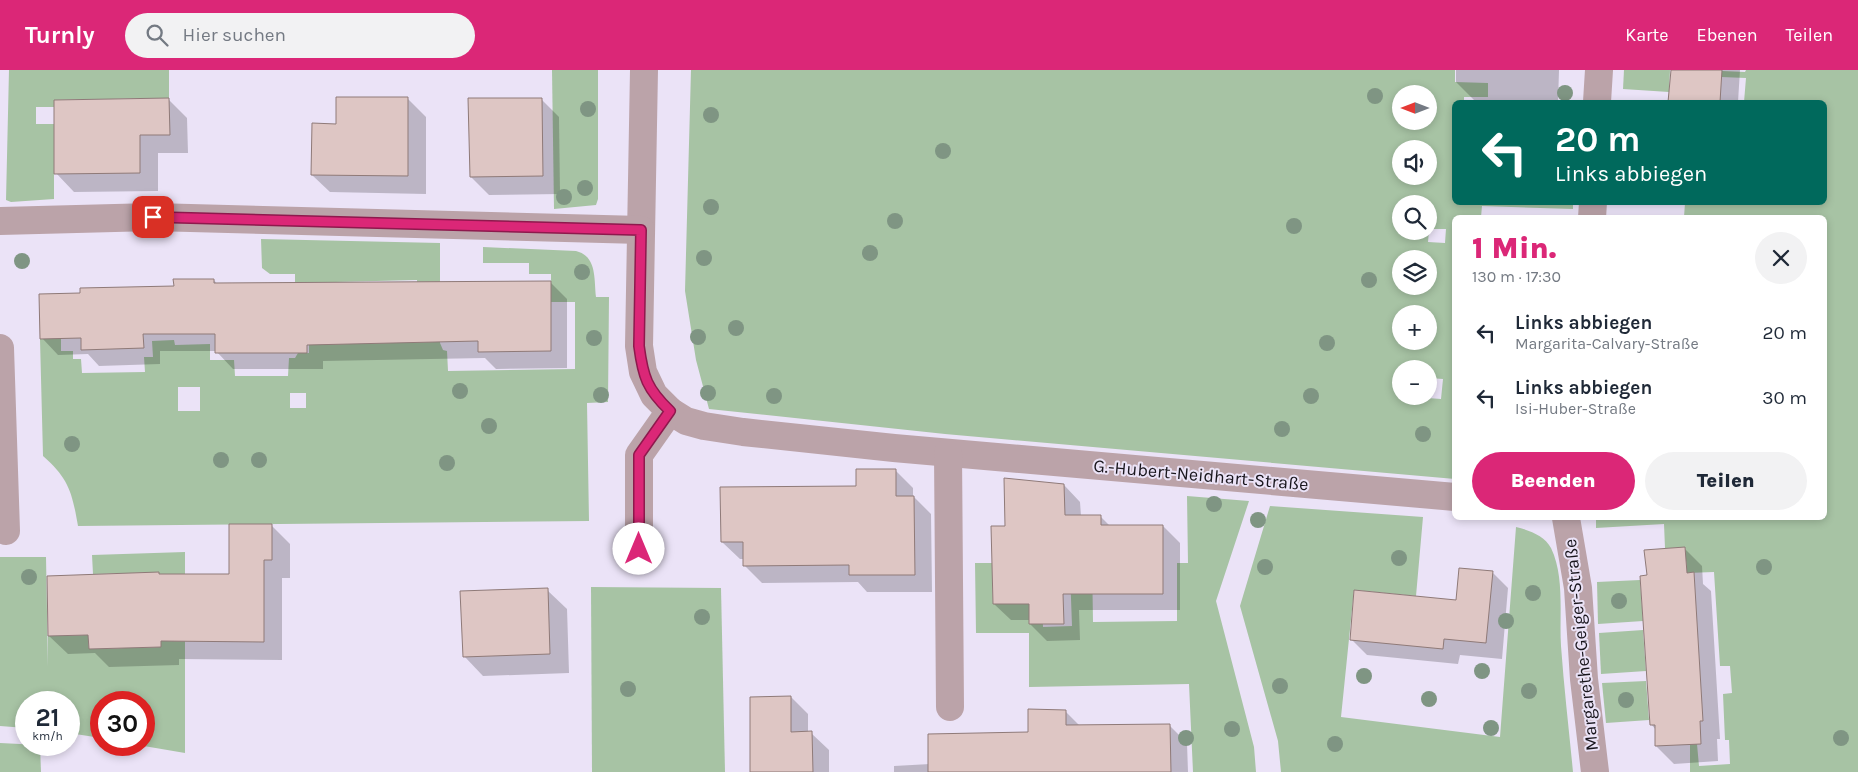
<!DOCTYPE html>
<html lang="de">
<meta charset="utf-8">
<style>
:root{--surface:#fff;--page:#f2f2f3;--text:#1f2937;--muted:#747a83;--accent:#db2777}
body{margin:0;font-family:Karla,sans-serif;background:var(--page);color:var(--text);height:100vh;display:flex;flex-direction:column;font-size:19px;white-space:nowrap}
*{box-sizing:border-box;margin:0}
p{font-size:16px;color:var(--muted)}
.icon{flex:none;width:28px;height:28px;fill:none;stroke:currentColor;stroke-width:2;stroke-linecap:round;stroke-linejoin:round}
.map{position:relative;flex:1;overflow:hidden}
.side{position:absolute;left:1452px;top:145px;width:375px;height:305px;display:flex;flex-direction:column;background:var(--surface);border-radius:8px;box-shadow:0 2px 8px #0003}
.side>*{flex:none}
.top-card{position:absolute;left:1452px;top:30px;width:375px;height:105px;border-radius:8px;box-shadow:0 2px 8px #0003;background:#00695c;color:#fff;overflow:hidden}
.needle{width:32px;rotate:270deg}
.controls{position:absolute;left:1392px;top:15px;display:grid;gap:10px}
.controls a{display:grid;place-items:center;width:45px;height:45px;border-radius:50%;background:var(--surface);box-shadow:0 2px 8px #0003;font-size:25px}
.speed{position:absolute;left:15px;top:621px;display:flex;gap:10px;font-size:25px;font-weight:700;text-align:center}
.speed>*{display:grid;place-content:center;width:65px;height:65px;border-radius:50%;background:var(--surface);box-shadow:0 2px 8px #0003;line-height:1}
.speed small{font-size:12px;font-weight:400}
.speed .limit{border:8px solid #d22;background:#fff;color:#111}
.pin{position:absolute;display:grid;place-items:center;width:42px;height:42px;color:#fff;margin:-21px;border-radius:10px;box-shadow:0 2px 8px #0006}
.me{position:absolute;width:55px;margin:-28px;rotate:0deg;stroke-linejoin:round;filter:drop-shadow(0 0 4px #0008)}
.turn{display:flex;align-items:center;gap:18px;height:105px;padding:0 20px;font-size:22px}
.turn .icon{width:65px;height:65px;stroke-width:2.5}
.turn b{display:block;font-size:35px;line-height:42px}
.round{display:grid;place-items:center;flex:none;width:52px;height:52px;border-radius:26px;background:var(--page)}
.overview{display:flex;align-items:center;justify-content:space-between;height:85px;padding:0 20px}
h1{font-size:30px;font-weight:800;line-height:38px;color:var(--accent)}
.cta{display:flex;gap:10px;margin-top:auto;padding:10px 20px}
.cta a{flex:1;height:58px;border-radius:30px;background:var(--accent);color:#fff;font-size:20px;font-weight:800;line-height:58px;text-align:center}
.cta a+a{background:var(--page);color:var(--text)}
ul{padding:0;list-style:none}
li{display:flex;align-items:center;gap:15px;height:65px;padding:0 20px}
li div{flex:1}
li b{display:block;font-size:19px}
li em{font-style:normal}
header{display:flex;align-items:center;gap:30px;box-sizing:border-box;height:70px;padding:0 25px;background:var(--accent);color:#fff}
header strong{font-size:24px}
nav{display:flex;gap:28px;margin-inline-start:auto;font-size:18px}
.search{width:350px;height:45px;background:var(--page);display:flex;align-items:center;gap:12px;box-sizing:border-box;padding:0 18px;border-radius:28px;color:var(--muted);font-size:19px}
.map>svg:first-child{display:block}
.green{fill:#a7c3a4;fill-rule:evenodd}
.shadow{fill:#0003}
.building{fill:#dec6c4;stroke:#8f7a78}
.lines{fill:none;stroke-linecap:round;stroke-linejoin:round}
.minor{stroke:#bba3a9;stroke-width:28}
.tree{fill:#7f9583}
.route-casing{stroke:#8e194d;stroke-width:12}
.route{stroke:#db2777;stroke-width:9}
.labels{text-anchor:middle;dominant-baseline:central;stroke-width:4;stroke-linejoin:round;paint-order:stroke}
.street-label{font-size:18px;fill:#18151c;stroke:#ebe3f7}
</style>
<header>
<strong>Turnly</strong>
<div class="search"><svg class="icon" aria-label="search" viewBox="0 0 24 24"><circle cx="10" cy="10" r="6"/><path d="M15 15l6 6"/></svg>Hier suchen</div>
<nav><a>Karte</a><a>Ebenen</a><a>Teilen</a></nav>
</header>
<div class="map">
<svg width="1858" height="702" viewBox="0 0 1858 702">
<rect width="100%" height="100%" fill="#ebe3f7"/>
<g class="green">
<polygon points="9,0 169,0 169,28 54,30 54,37 36,37 36,54 54,54 54,129 11,132 6,130"/>
<polygon points="552,0 598,0 598,129 596,135 554,139"/>
<path d="M691 0H1455V12L1488 13V27H1464V32H1455V132L1573 133V139L1482 136 1481 147 1455 148V409L945 364 709 339 696 290 685 221ZM1401 24H1429V51H1401ZM1401 79H1429V106H1401ZM1401 134H1429V159H1446L1445 173 1428 172 1429 161H1401ZM1401 189H1429V216H1401ZM1401 244H1429V271H1401ZM1401 299H1429V308L1443 309 1441 329 1401 326Z"/>
<polygon points="1624,0 1670,0 1669,22 1623,19"/>
<polygon points="1746,0 1858,0 1858,702 1690,702 1690,674 1697,674 1699,696 1730,694 1729,670 1725,670 1723,624 1732,623 1730,596 1720,596 1714,502 1687,503 1685,478 1665,478 1664,454 1596,458 1596,448 1825,448 1825,148 1684,147 1685,133 1825,132 1825,32 1744,32 1746,8 1721,7 1722,1 1745,2"/>
<path d="M261 169 440 173V273L443 280 447 281 448 301 575 299V232H551V204H529V193H483V177L576 181C597 186 594 209 596 227H609L608 332 587 333 589 451 78 456C72 422 69 409 43 386L40 269 61 268V281H73V289H81L82 303 145 302 144 287H153L152 271 174 270 175 275 210 274V290H234L235 306H288L289 288H295L298 283H309V266L345 274 419 272 417 210 295 213V204H270L262 198ZM178 317H200V341H178ZM290 323H306V338H290Z"/>
<polygon points="1187,426 1249,431 1216,531 1254,677 1256,702 1193,702 1189,614 1029,617 1029,563 976,563 975,493 992,493 993,534 1042,534 1043,557 1072,556 1068,445 1082,445 1082,489 1092,489 1093,552 1177,551 1177,493 1188,493"/>
<path d="M1270 436 1423 447 1416 526 1354 520 1341 647 1500 667 1516 457C1529 460 1545 466 1551 478 1565 507 1559 545 1561 576 1564 618 1569 660 1573 702H1281L1278 671 1240 536Z"/>
<polygon points="185,482 185,683 138,675 144,675 144,632 101,632 101,668 69,663 69,632 26,632 26,658 0,656 0,487 46,487 48,597 48,566 88,565 89,579 161,577 159,503 93,504 92,485"/>
<polygon points="1640,510 1643,551 1598,554 1597,512"/>
<polygon points="591,517 721,518 725,702 592,702"/>
<polygon points="1643,560 1646,601 1601,604 1599,563"/>
<polygon points="1646,611 1649,650 1606,653 1602,613"/>
<polygon points="0,673 40,675 41,702 0,702"/>
</g>
<g class="shadow">
<polygon points="1456,0 1559,0 1558,32 1475,31 1456,12"/>
<polygon points="1673,0 1740,0 1738,32 1669,32 1671,6"/>
<polygon points="408,29 426,47 426,124 330,122 312,105 338,55"/>
<polygon points="541,29 559,47 560,124 489,125 471,107"/>
<polygon points="169,30 187,48 188,83 158,83 158,121 74,122 56,103"/>
<polygon points="214,210 217,214 550,212 567,229 567,298 496,299 485,288 323,291 323,299 233,299 216,281 160,281 160,294 99,296 88,284 58,285 42,268 175,217"/>
<polygon points="896,401 913,418 913,426 931,444 932,522 867,522 858,512 762,513 745,496 745,489 740,489 722,472"/>
<polygon points="1064,415 1080,432 1081,446 1100,446 1110,456 1163,456 1180,473 1180,540 1079,540 1080,570 1047,571 1030,554 1030,550 1011,550 994,534 1006,458"/>
<polygon points="271,455 290,474 290,508 282,508 282,590 179,589 179,595 109,597 95,583 68,584 49,566 160,505 230,505"/>
<polygon points="1685,479 1702,496 1703,514 1711,521 1720,669 1717,669 1718,691 1674,694 1656,676 1656,660 1651,654"/>
<polygon points="1492,502 1508,518 1502,589 1460,585 1458,594 1367,585 1351,569 1457,531"/>
<polygon points="547,520 567,539 569,603 483,606 464,586"/>
<polygon points="791,627 808,644 808,663 811,663 829,680 829,702 752,702"/>
<polygon points="1065,641 1080,656 1169,655 1187,673 1188,702 894,702 894,696 930,694 1029,664"/>
</g>
<g class="building">
<polygon points="1671,0 1722,0 1720,32 1668,32"/>
<polygon points="336,27 408,27 408,106 311,105 312,53 336,54"/>
<polygon points="169,28 170,65 140,65 140,103 54,104 54,30"/>
<polygon points="468,28 542,28 543,106 470,107"/>
<polygon points="173,209 214,209 214,213 551,211 551,281 478,282 478,271 307,275 307,283 215,283 215,264 143,264 144,278 81,280 81,268 40,269 39,224 80,223 80,218 174,216"/>
<polygon points="856,399 896,399 896,426 914,426 915,505 849,505 849,495 743,496 743,472 721,472 720,417 856,416"/>
<polygon points="1004,408 1064,414 1065,445 1101,445 1101,455 1163,455 1163,524 1063,524 1064,554 1029,554 1029,534 993,534 991,456 1005,456"/>
<polygon points="229,454 272,454 272,490 264,490 264,572 161,571 161,577 89,579 88,565 48,566 47,506 159,502 159,504 229,504"/>
<polygon points="1685,477 1687,503 1694,502 1703,651 1700,651 1701,674 1655,676 1655,655 1650,655 1640,506 1647,505 1644,480"/>
<polygon points="1459,498 1493,501 1486,573 1444,569 1443,579 1350,570 1354,520 1456,530"/>
<polygon points="548,518 550,584 463,587 460,521"/>
<polygon points="791,626 791,662 812,661 813,702 750,702 750,627"/>
<polygon points="1028,639 1066,640 1066,655 1170,654 1171,702 928,702 928,664 1028,662"/>
</g>
<g class="lines">
<g class="minor">
<polyline points="644,0 639,276 643,302 654,325 670,341 686,351 704,356 743,362 894,378 1455,427"/>
<polyline points="1597,32 1599,0"/>
<polyline points="1592,148 1593,132"/>
<polyline points="0,151 153,147 641,160"/>
<polyline points="0,278 6,461"/>
<polyline points="948,383 950,637"/>
<polyline points="1566,448 1578,518 1584,609 1595,702"/>
<polyline points="639,479 639,385 670,341"/>
</g>
</g>
<g class="tree">
<circle cx="1565" cy="23" r="8"/>
<circle cx="1375" cy="26" r="8"/>
<circle cx="588" cy="39" r="8"/>
<circle cx="711" cy="45" r="8"/>
<circle cx="943" cy="81" r="8"/>
<circle cx="585" cy="118" r="8"/>
<circle cx="564" cy="127" r="8"/>
<circle cx="711" cy="137" r="8"/>
<circle cx="895" cy="151" r="8"/>
<circle cx="1294" cy="156" r="8"/>
<circle cx="870" cy="183" r="8"/>
<circle cx="704" cy="188" r="8"/>
<circle cx="22" cy="191" r="8"/>
<circle cx="582" cy="202" r="8"/>
<circle cx="1369" cy="210" r="8"/>
<circle cx="736" cy="258" r="8"/>
<circle cx="698" cy="267" r="8"/>
<circle cx="594" cy="268" r="8"/>
<circle cx="1327" cy="273" r="8"/>
<circle cx="460" cy="321" r="8"/>
<circle cx="708" cy="323" r="8"/>
<circle cx="601" cy="325" r="8"/>
<circle cx="774" cy="326" r="8"/>
<circle cx="1311" cy="326" r="8"/>
<circle cx="489" cy="356" r="8"/>
<circle cx="1282" cy="359" r="8"/>
<circle cx="1423" cy="364" r="8"/>
<circle cx="72" cy="374" r="8"/>
<circle cx="221" cy="390" r="8"/>
<circle cx="259" cy="390" r="8"/>
<circle cx="447" cy="393" r="8"/>
<circle cx="1214" cy="434" r="8"/>
<circle cx="1258" cy="450" r="8"/>
<circle cx="1399" cy="488" r="8"/>
<circle cx="1265" cy="497" r="8"/>
<circle cx="1764" cy="497" r="8"/>
<circle cx="29" cy="507" r="8"/>
<circle cx="1533" cy="523" r="8"/>
<circle cx="1619" cy="531" r="8"/>
<circle cx="702" cy="547" r="8"/>
<circle cx="1506" cy="551" r="8"/>
<circle cx="1482" cy="601" r="8"/>
<circle cx="1364" cy="606" r="8"/>
<circle cx="1280" cy="616" r="8"/>
<circle cx="628" cy="619" r="8"/>
<circle cx="1529" cy="621" r="8"/>
<circle cx="1429" cy="629" r="8"/>
<circle cx="1626" cy="630" r="8"/>
<circle cx="1491" cy="658" r="8"/>
<circle cx="1232" cy="659" r="8"/>
<circle cx="1186" cy="668" r="8"/>
<circle cx="1841" cy="668" r="8"/>
<circle cx="1335" cy="674" r="8"/>
</g>
<g class="lines">
<defs>
<path id="route" d="M153 147 641 160 639 276C643 307 647 319 670 341L639 385V479"/>
</defs>
<use href="#route" class="route-casing"/>
<use href="#route" class="route"/>
</g>
<g class="labels">
<g class="street-label">
<text transform="translate(1201 405) rotate(5)">G.-Hubert-Neidhart-Straße</text>
<text transform="translate(1581 575) rotate(-96)">Margarethe-Geiger-Straße</text>
</g>
</g>
</svg>
<div class="controls">
<a><svg class="needle" viewBox="-14 -14 28 28"><path d="M0-13l5 13h-10z" fill="#e53935"/><path d="M0 13l5-13h-10z" fill="#747a83"/></svg></a>
<a><svg class="icon" aria-label="sound" viewBox="0 0 24 24"><path d="M4 9h4l5-4v14l-5-4H4zM17 9q2 3 0 6"/></svg></a>
<a><svg class="icon" aria-label="search" viewBox="0 0 24 24"><circle cx="10" cy="10" r="6"/><path d="M15 15l6 6"/></svg></a>
<a><svg class="icon" aria-label="layers" viewBox="0 0 24 24"><path d="M12 4l9 5-9 5-9-5zM3 14l9 5 9-5"/></svg></a>
<a>+</a>
<a>−</a>
</div>
<div class="speed"><div>21<small>km/h</small></div><div class="limit">30</div></div>
<div class="pin" style="left:153px;top:147px;background:#d93025"><svg class="icon" aria-label="arrive" viewBox="0 0 24 24"><path d="M6 21V4h12l-3 4 3 4H6"/></svg></div>
<svg class="me" style="left:639px;top:479px" viewBox="-20 -20 40 40"><circle r="19" fill="#fff"/><path d="M0-13L10 11 0 6-10 11z" fill="#db2777"/></svg>
<div class="top-card">
<div class="turn"><svg class="icon" aria-label="left" viewBox="0 0 24 24"><path d="M17 20v-9H6M10 6l-5 5 5 5"/></svg><div><b>20 m</b>Links abbiegen</div></div>
</div>
<section class="side">
<div class="overview"><div><h1>1 Min.</h1><p>130 m · 17:30</p></div><a class="round"><svg class="icon" aria-label="close" viewBox="0 0 24 24"><path d="M6 6l12 12M18 6L6 18"/></svg></a></div>
<ul>
<li><svg class="icon" aria-label="left" viewBox="0 0 24 24"><path d="M17 20v-9H6M10 6l-5 5 5 5"/></svg><div><b>Links abbiegen</b><p>Margarita-Calvary-Straße</p></div><em>20 m</em></li>
<li><svg class="icon" aria-label="left" viewBox="0 0 24 24"><path d="M17 20v-9H6M10 6l-5 5 5 5"/></svg><div><b>Links abbiegen</b><p>Isi-Huber-Straße</p></div><em>30 m</em></li>
</ul>
<div class="cta"><a>Beenden</a><a>Teilen</a></div>
</section>
</div>
